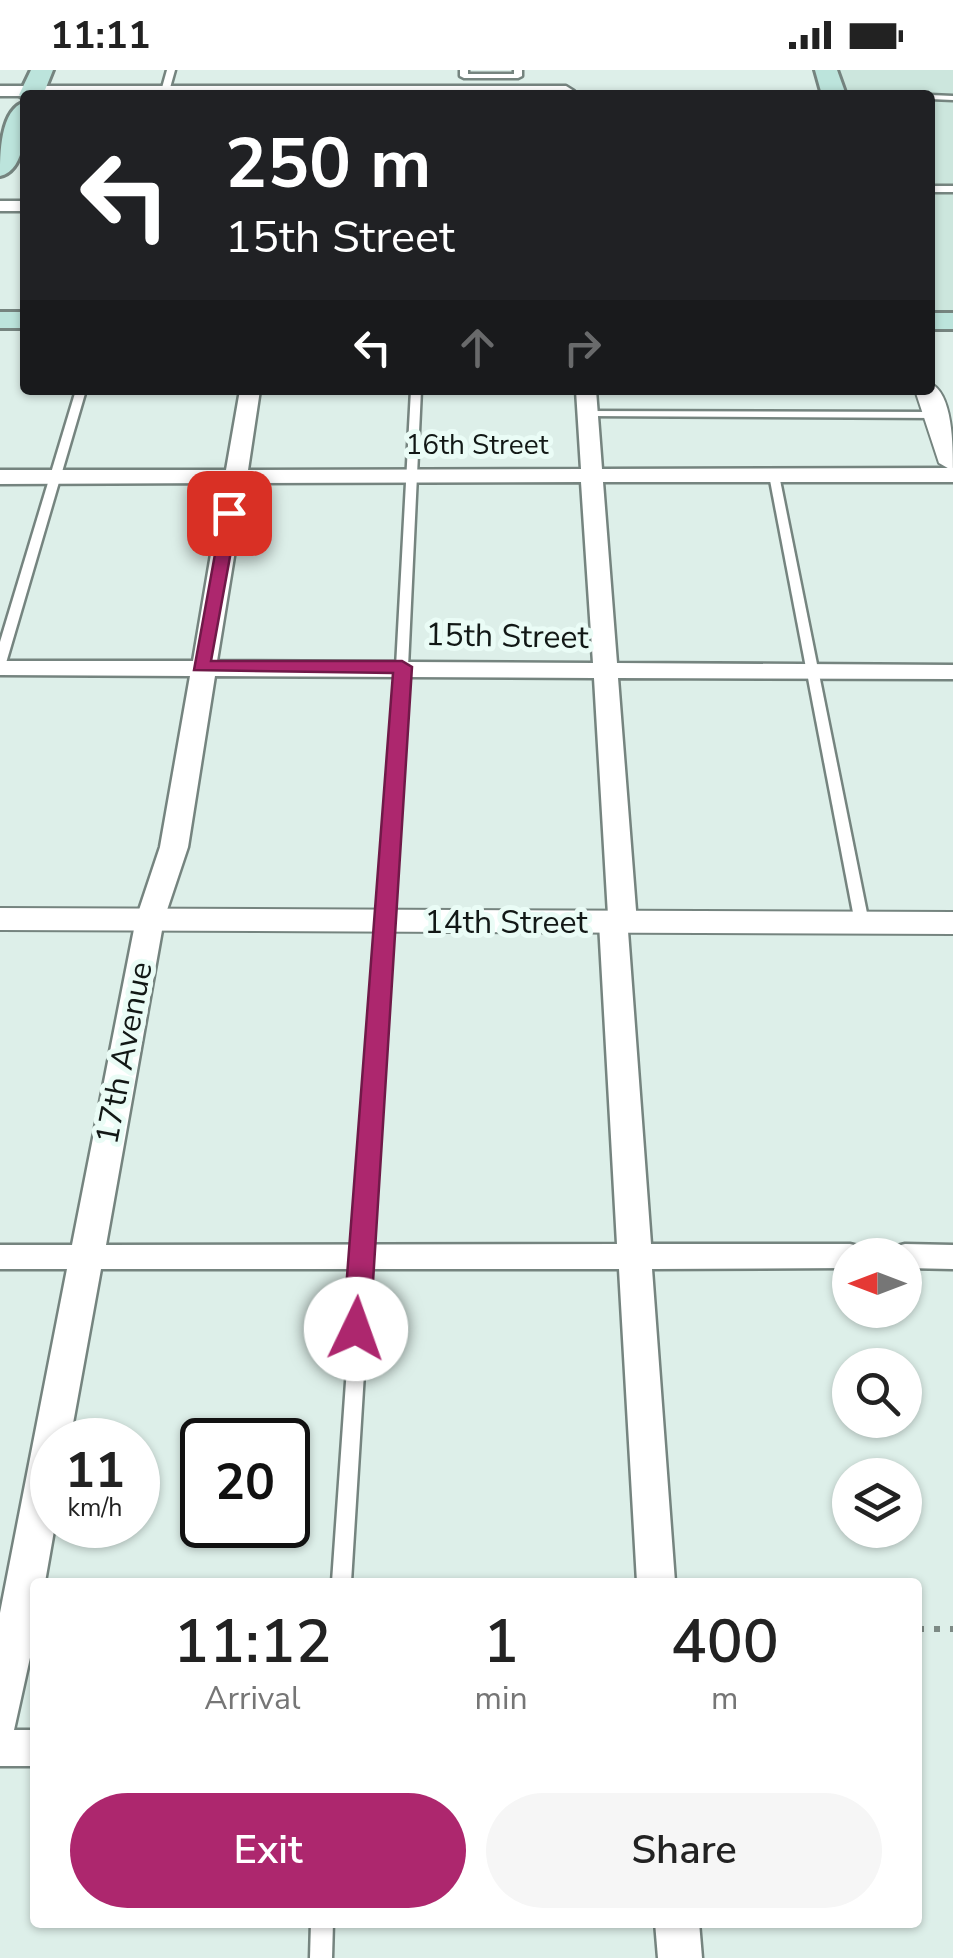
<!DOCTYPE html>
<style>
:root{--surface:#fff;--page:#f6f6f6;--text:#222;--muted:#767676;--accent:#ad276e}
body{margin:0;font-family:"Nunito Sans",sans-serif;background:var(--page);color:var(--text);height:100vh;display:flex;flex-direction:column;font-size:38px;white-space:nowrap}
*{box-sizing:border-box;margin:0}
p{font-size:32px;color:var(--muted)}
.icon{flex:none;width:55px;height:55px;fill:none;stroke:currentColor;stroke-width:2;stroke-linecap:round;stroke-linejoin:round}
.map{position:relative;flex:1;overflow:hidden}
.drawer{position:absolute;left:30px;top:1508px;width:892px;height:350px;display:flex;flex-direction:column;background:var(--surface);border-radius:10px;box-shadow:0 2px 8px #0004}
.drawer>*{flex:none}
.hud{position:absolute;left:20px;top:20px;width:915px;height:305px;border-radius:10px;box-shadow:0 2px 8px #0004;background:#202124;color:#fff;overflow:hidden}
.needle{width:65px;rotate:270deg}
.controls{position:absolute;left:832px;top:1168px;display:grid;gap:20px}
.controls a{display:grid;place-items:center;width:90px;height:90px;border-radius:50%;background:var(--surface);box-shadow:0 2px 8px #0004;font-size:50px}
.speed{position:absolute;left:30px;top:1348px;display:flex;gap:20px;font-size:50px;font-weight:700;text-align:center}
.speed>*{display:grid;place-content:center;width:130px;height:130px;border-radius:50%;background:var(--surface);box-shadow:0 2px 8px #0004;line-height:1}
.speed small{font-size:25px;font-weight:400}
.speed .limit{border:5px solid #111;border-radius:15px;background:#fff;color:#111}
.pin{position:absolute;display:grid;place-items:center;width:85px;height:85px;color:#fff;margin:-42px;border-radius:20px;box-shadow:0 5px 15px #0006}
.me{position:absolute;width:110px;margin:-55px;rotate:3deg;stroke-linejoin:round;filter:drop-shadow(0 0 8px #0008)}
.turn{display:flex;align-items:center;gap:35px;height:210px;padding:0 40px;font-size:45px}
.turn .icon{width:130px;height:130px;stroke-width:2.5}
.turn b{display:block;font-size:70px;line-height:85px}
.lanes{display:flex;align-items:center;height:95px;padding:0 40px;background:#0003;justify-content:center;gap:50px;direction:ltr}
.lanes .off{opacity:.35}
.eta{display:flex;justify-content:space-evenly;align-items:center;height:170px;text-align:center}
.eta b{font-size:60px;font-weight:600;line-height:70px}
.primary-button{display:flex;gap:20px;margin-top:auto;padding:20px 40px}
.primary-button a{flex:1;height:115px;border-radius:60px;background:var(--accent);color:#fff;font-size:40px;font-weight:600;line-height:115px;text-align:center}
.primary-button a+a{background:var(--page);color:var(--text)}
.status{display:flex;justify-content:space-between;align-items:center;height:70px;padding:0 50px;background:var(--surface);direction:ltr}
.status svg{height:28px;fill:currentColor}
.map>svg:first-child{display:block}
.built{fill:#cce6dd}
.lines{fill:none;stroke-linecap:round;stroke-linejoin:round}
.service-casing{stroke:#75847f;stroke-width:5}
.minor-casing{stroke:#75847f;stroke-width:5}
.tertiary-casing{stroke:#75847f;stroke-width:4}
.secondary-casing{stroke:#75847f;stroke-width:6}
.path{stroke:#7d8a85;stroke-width:6;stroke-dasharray:6 10;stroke-linecap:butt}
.service{fill:#fff;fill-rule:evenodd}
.minor{fill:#fff;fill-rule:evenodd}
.tertiary{fill:#fff;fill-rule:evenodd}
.secondary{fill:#bce4dc;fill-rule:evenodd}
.route{fill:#ad276e;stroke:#701948;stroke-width:2.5}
.labels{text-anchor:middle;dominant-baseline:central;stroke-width:10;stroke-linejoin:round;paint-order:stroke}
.far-street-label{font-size:28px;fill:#121816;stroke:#eafcf6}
.street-label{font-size:32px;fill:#121816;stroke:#eafcf6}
</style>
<div class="status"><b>11:11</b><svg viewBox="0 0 49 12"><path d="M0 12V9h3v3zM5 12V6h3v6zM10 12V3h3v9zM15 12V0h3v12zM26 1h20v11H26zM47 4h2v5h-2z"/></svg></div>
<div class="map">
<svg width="953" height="1888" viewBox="0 0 953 1888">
<rect width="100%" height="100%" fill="#ddefe9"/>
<polygon class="built" points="834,0 953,0 953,246 930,246 930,25 842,25"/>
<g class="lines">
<defs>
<g id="service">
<polygon points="167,0 175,0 168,25 160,25"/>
<polygon points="460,0 468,0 468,4 514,4 514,0 522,0 522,6 518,8 464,8 460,6"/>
<polygon points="928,25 930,25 953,26 953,30 930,29"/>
<rect x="930" y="116" width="23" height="6"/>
<polygon points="76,320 86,320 6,593 0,597 0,572"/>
<polygon points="411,320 421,320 408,597 351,1512 332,1512 396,597"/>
<polygon points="583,341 937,342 942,345 937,348 587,346 583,345"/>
<polygon points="774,402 779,405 869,853 862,857 855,853 769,405"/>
<polygon points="311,1852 333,1852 332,1888 310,1888"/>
</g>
<g id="minor">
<polygon points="0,16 566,16 574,21 569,25 0,26"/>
<rect x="0" y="131" width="25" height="10"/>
<path d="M240 320H260L248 400 581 399 576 320H596L602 399 953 398V412H603L617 593 953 595V609L618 608 637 853 628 861 651 1174H850L862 1177 866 1185H850V1198L652 1199 675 1512H637L619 1199H101L70 1370H52L55 1455 45 1512H35V1565L14 1660H35V1696H0V1543L67 1199H0V1175H72L136 849 160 777 190 606 0 605V591H193L223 413 0 414V400H226ZM581 412 593 593 217 591 246 413ZM215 606 594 608 608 845 599 853 617 1174 106 1175 164 849 188 777Z"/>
<polygon points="905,1174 953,1175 953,1199 905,1198 905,1185 889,1185 893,1177"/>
<polygon points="655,1852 699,1852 702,1888 658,1888"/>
</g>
<g id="tertiary">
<path d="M930 313C953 323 953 376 953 401L939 393 915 320H930Z"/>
<polygon points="0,838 953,842 953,864 0,860"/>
</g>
<g id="secondary">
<polygon points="31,0 53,0 43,25 25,25 25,30 19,25"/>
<polygon points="815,0 837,0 846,25 822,25"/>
<path d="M25 32C25 54 27 100 0 106 0 85 0 39 25 32Z"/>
<rect x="0" y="242" width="25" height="16"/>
<rect x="930" y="243" width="23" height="16"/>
</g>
</defs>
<use href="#service" class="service-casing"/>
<use href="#minor" class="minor-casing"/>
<use href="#tertiary" class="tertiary-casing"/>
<use href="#secondary" class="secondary-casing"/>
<polyline class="path" points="918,1559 953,1559"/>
<use href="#service" class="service"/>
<use href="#minor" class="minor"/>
<use href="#tertiary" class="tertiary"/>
<use href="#secondary" class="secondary"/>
</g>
<polygon class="route" points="223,440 238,443 211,591 402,591 412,597 370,1259 356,1269 343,1259 393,603 194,600"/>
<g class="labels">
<g class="far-street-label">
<text x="477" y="375">16th Street</text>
</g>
<g class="street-label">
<text transform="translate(507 566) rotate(1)">15th Street</text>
<text x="506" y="852">14th Street</text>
<text transform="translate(124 983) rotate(-79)">17th Avenue</text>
</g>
</g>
</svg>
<div class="controls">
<a><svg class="needle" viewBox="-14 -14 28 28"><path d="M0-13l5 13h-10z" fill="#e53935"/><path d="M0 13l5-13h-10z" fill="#767676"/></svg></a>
<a><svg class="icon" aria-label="search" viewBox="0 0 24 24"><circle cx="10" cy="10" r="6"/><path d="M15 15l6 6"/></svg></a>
<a><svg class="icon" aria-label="layers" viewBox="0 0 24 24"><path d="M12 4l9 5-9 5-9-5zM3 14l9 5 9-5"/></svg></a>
</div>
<div class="speed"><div>11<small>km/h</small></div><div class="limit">20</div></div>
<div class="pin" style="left:229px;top:443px;background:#d93025"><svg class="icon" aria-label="arrive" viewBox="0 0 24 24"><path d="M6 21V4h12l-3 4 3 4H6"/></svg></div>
<svg class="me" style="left:356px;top:1259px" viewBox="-20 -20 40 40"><circle r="19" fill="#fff"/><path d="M0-13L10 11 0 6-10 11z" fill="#ad276e"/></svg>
<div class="hud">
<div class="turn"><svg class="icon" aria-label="left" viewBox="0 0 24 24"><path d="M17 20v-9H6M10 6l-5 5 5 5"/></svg><div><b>250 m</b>15th Street</div></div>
<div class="lanes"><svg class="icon" aria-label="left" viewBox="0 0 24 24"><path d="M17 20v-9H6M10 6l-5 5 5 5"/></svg><svg class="icon off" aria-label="ahead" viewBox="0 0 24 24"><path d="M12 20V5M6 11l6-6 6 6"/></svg><svg class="icon off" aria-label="right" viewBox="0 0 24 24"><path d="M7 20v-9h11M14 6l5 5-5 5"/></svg></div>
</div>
<section class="drawer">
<div class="eta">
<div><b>11:12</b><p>Arrival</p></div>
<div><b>1</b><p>min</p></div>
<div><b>400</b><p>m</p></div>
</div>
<div class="primary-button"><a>Exit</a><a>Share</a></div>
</section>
</div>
